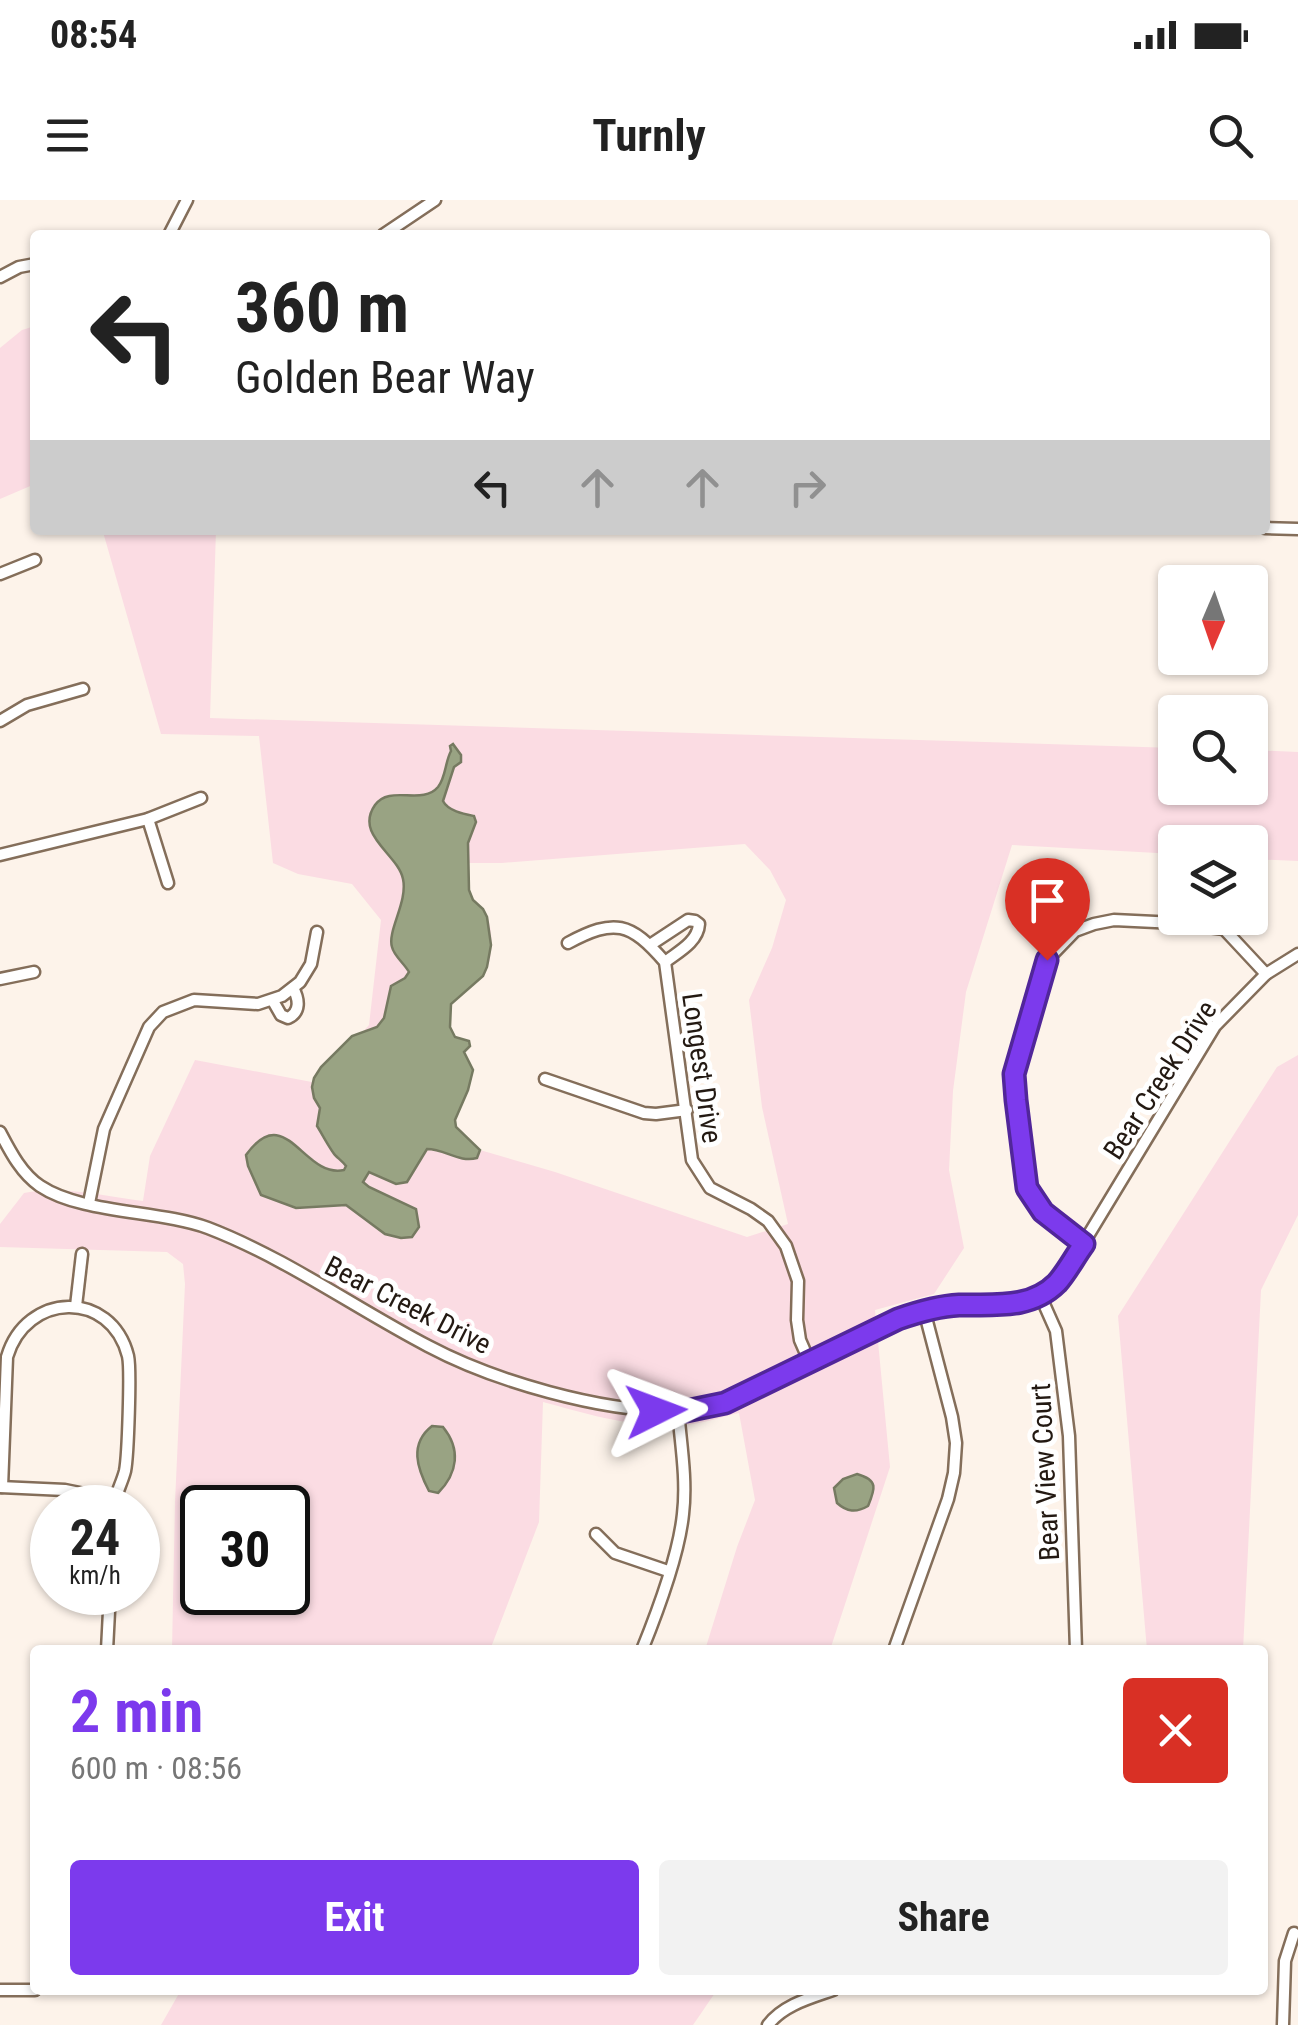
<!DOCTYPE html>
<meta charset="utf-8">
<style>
:root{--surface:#fff;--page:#f2f2f2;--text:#222;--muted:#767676;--accent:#7c3aed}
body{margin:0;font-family:"Roboto Condensed",sans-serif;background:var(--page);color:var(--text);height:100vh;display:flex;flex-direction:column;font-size:38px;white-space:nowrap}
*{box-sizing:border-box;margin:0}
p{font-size:32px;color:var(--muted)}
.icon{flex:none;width:55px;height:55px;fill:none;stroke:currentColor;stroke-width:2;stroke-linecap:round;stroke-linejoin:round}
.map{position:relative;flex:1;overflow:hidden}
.sheet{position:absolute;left:30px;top:1445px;width:1238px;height:350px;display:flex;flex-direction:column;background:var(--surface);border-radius:10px;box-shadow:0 2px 8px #0004}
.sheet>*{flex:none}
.banner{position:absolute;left:30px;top:30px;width:1240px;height:305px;border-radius:10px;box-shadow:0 2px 8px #0004;background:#fff;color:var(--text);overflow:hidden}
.needle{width:65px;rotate:182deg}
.buttons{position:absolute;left:1158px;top:365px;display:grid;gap:20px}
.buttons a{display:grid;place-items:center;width:110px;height:110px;border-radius:10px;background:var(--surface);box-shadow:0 2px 8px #0004;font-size:50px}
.speed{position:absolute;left:30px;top:1285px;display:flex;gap:20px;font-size:50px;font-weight:700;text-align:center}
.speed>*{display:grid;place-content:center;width:130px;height:130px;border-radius:50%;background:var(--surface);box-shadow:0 2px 8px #0004;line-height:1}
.speed small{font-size:25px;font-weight:400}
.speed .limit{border:5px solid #111;border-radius:15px;background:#fff;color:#111}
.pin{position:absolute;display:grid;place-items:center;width:85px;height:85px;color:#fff;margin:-102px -42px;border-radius:50% 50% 50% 0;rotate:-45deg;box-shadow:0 0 10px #0007}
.pin .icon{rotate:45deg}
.me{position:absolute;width:110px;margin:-55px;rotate:87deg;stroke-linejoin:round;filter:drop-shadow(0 0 8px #0008)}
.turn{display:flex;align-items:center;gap:35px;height:210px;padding:0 40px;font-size:45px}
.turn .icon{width:130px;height:130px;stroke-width:2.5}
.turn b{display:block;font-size:70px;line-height:85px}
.lanes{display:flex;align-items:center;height:95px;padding:0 40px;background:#0003;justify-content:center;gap:50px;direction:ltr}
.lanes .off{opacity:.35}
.round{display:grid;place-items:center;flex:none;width:105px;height:105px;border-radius:10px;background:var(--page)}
.summary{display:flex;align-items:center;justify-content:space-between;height:170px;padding:0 40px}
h1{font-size:60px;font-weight:700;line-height:75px;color:var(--accent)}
.primary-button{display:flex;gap:20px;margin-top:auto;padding:20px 40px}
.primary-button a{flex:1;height:115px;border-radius:10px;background:var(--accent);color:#fff;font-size:40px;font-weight:700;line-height:115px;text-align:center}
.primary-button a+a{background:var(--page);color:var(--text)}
.status{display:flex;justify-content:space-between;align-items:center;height:70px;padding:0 50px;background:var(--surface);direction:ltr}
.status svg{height:28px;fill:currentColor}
header{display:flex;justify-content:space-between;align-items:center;height:130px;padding:0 40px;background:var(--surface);font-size:45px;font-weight:700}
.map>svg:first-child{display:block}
.green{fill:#fbdce3;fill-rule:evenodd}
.water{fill:#99a383;stroke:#767a61;stroke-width:2.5}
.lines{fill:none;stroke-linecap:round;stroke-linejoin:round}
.minor-casing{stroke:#846e5a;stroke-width:15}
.minor{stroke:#fff;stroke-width:10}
.route-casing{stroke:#51269a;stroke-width:25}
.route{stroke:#7c3aed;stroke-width:18}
.labels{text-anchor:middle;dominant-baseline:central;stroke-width:10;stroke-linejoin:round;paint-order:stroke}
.street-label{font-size:28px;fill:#231912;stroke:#fff}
</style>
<div class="status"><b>08:54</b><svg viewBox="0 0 49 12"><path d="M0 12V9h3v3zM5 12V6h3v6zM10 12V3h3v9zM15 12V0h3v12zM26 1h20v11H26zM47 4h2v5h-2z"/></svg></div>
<header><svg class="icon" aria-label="menu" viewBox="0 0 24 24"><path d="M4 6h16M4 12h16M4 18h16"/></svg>Turnly<svg class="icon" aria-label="search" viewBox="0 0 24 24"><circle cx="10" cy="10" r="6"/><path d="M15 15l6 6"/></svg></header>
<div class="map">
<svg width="1298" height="1825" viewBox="0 0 1298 1825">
<rect width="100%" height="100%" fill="#fdf3ea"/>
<g class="green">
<polygon points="35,126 35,284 0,299 0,148 22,130"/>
<path d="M100 330H216L210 518 1175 548V588H1250V550L1298 552V661L1250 659V642H1175V654L1012 645 966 792 953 891 949 970 964 1048 934 1094 875 1110 890 1267 830 1450H705L737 1347 755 1300 739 1213C724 1216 708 1222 693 1224 643 1231 591 1215 543 1202L539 1322 490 1450H172L175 1302 185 1084 183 1064 167 1052 0 1047V1024L24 993C64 986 103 996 143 1001L150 956 195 860 317 883 369 825 381 720 352 684 298 674 273 663 259 536 161 534 103 332ZM745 644 770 670 786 700 772 748 749 800 762 907 788 1024 747 1037 555 972 480 950 456 927 455 920 468 890 473 870 464 852 470 846 469 841 455 837 450 827 451 804C460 796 474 785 482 777 494 763 494 730 486 714 481 705 482 710 475 702 466 692 469 676 468 663H502ZM202 1308H288V1392H202Z"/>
<polygon points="1298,855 1298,1015 1261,1090 1243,1450 1147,1450 1118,1116 1277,867"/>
<polygon points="181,1790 717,1790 693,1825 161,1825"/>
</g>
<g class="water">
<path d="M453 544 461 555V562L454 567 443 601C448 611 464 614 474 616L476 622 468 643 469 690 473 700 483 709 487 717 491 745 487 767 483 776 451 804 450 827 455 837 469 841 470 846 464 852 473 870 468 890 455 920 456 927 480 950 477 958C459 963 445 949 427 949L407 982 396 984 369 972 363 982 369 987 416 1009 419 1027 412 1037 401 1038 385 1034 346 1005 296 1008 261 995 248 966 246 955C286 899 303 979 344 970L346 966C343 962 339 959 336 956 332 953 321 932 317 926L320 908 314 898 312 887 314 878 321 867 352 836 377 827 384 818 391 786 405 778 409 772C404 763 394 756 392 747 387 731 408 702 403 679 398 654 354 635 375 605 390 584 422 606 438 587 446 577 445 562 451 551L450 546Z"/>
<path d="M432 1226 443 1227C461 1249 458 1273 438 1293L429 1291C417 1268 409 1244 432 1226Z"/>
<path d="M857 1274C879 1280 875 1289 868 1306 856 1313 847 1312 837 1303L834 1288 843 1279Z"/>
</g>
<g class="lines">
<defs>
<g id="minor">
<polyline points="169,35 187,0"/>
<polyline points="383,35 435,0"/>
<polyline points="0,77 19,67 35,64"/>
<polyline points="1265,328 1298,329"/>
<polyline points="0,374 35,360"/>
<polyline points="0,521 27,505 83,489"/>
<polyline points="148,619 168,683"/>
<polyline points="0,655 148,619 201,598"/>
<path d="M568 743C615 718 630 722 665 762L692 960 710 988 751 1009 768 1021 786 1046 798 1081 797 1120 800 1140 810 1163"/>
<path d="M650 745 688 720 695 721 699 724C698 742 678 752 665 762"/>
<polyline points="0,779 34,772"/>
<path d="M273 801 281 815 288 818C301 812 299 799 293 788"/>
<polyline points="545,879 644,913 656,914 687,910"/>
<path d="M0 932C10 951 21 973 40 986 82 1014 159 1010 208 1028 286 1058 355 1108 428 1146 494 1181 601 1212 676 1211 715 1211 748 1192 783 1176 821 1158 860 1138 898 1119L924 1110 958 1105H1012L1040 1095 1056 1084 1083 1044 1215 826 1266 774 1298 754"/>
<polyline points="89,1003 104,929 149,827 163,812 194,800 258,804 282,796 300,782 311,764 317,732"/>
<polyline points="1083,1044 1043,1012 1027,987 1015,900 1015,874 1047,760 1075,731 1094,724 1114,720 1176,723 1224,729 1266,774"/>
<polyline points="1040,1095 1056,1131 1069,1236 1076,1450"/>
<polyline points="76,1106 82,1054"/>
<polyline points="0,1287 65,1290 114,1300"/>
<path d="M2 1287 7 1157C26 1092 111 1089 128 1156 131 1169 128 1256 125 1271 122 1283 115 1295 113 1308"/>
<polyline points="596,1334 615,1353 668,1371"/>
<polyline points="107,1450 110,1392"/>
<path d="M642 1450C657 1413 679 1354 683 1314 687 1280 681 1245 678 1211"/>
<polyline points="894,1450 948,1299 954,1273 956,1243 952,1217 924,1110"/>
<polyline points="0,1790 35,1790"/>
<path d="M768 1825C783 1805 810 1798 833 1790"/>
<polyline points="1283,1825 1285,1761 1294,1733"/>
</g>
</defs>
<use href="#minor" class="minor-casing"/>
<use href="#minor" class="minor"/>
</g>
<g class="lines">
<defs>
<path id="route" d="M656 1211H686L725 1203 898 1119C918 1112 938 1106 959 1105 993 1104 1030 1110 1057 1083 1067 1072 1075 1056 1084 1044L1043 1012 1027 988 1016 900 1014 874 1047 760"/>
</defs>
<use href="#route" class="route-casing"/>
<use href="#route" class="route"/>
</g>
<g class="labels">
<g class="street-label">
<text transform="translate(702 868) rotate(82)">Longest Drive</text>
<text transform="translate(1160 880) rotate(-57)">Bear Creek Drive</text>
<text transform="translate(408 1105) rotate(27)">Bear Creek Drive</text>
<text transform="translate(1045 1272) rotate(-93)">Bear View Court</text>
</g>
</g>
</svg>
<div class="buttons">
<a><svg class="needle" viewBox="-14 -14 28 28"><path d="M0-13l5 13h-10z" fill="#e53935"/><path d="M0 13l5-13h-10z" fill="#767676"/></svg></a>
<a><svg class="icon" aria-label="search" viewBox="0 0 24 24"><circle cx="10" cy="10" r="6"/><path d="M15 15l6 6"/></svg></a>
<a><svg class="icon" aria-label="layers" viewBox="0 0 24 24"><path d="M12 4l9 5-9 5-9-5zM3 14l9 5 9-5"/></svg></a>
</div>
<div class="speed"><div>24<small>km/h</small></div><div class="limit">30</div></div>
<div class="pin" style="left:1047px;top:760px;background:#d93025"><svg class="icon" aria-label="arrive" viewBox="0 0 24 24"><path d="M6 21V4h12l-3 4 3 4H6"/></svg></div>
<svg class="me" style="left:656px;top:1211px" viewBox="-20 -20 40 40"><path d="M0-17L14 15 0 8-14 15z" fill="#7c3aed" stroke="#fff" stroke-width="4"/></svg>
<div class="banner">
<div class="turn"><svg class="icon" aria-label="left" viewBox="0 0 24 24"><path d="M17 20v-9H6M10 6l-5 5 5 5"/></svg><div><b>360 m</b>Golden Bear Way</div></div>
<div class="lanes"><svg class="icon" aria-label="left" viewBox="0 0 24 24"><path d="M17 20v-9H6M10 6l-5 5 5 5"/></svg><svg class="icon off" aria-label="ahead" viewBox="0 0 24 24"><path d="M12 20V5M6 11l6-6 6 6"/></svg><svg class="icon off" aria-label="ahead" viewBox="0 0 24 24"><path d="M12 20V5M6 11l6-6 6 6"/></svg><svg class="icon off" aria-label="right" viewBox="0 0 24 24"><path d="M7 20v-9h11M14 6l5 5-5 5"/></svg></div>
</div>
<section class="sheet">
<div class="summary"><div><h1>2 min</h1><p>600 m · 08:56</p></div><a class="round" style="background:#d93025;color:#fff"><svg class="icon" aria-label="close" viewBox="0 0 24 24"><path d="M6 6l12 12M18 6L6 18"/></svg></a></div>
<div class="primary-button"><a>Exit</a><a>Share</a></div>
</section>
</div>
